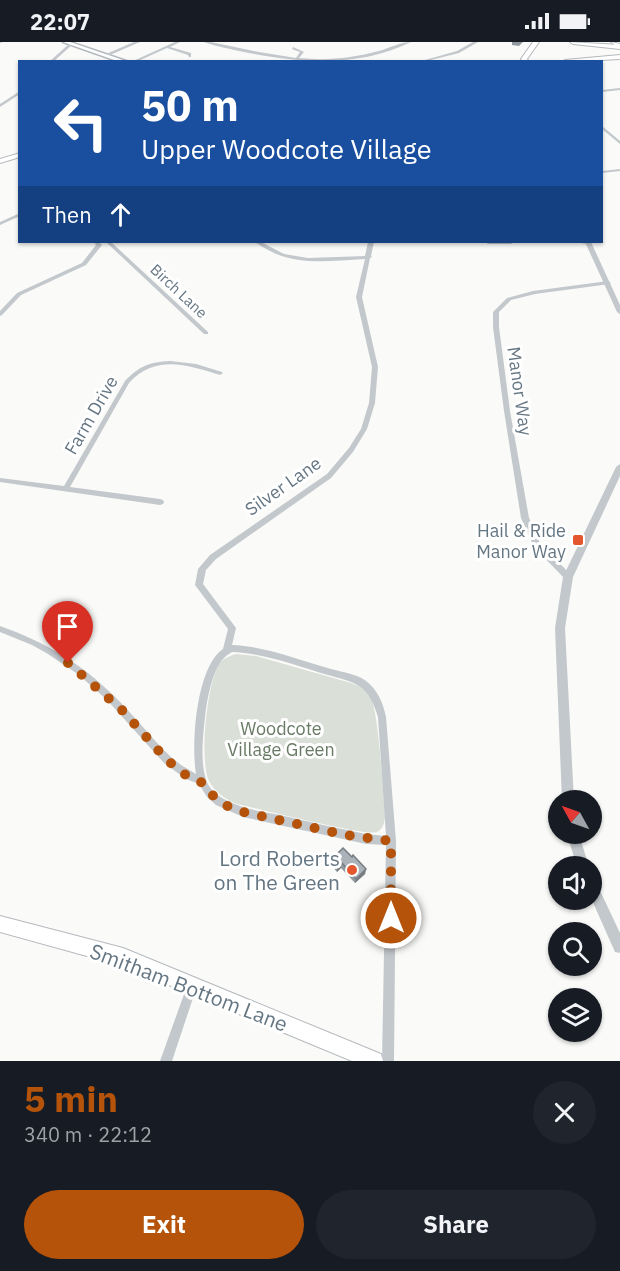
<!DOCTYPE html>
<meta charset="utf-8">
<style>
:root{--surface:#171b24;--page:#20242c;--text:#f1f3f6;--muted:#9ea1a6;--accent:#b45309}
body{margin:0;font-family:"IBM Plex Sans",sans-serif;background:var(--page);color:var(--text);height:100vh;display:flex;flex-direction:column;font-size:22px;white-space:nowrap}
*{box-sizing:border-box;margin:0}
p{font-size:20px;color:var(--muted)}
.icon{flex:none;width:33px;height:33px;fill:none;stroke:currentColor;stroke-width:2;stroke-linecap:round;stroke-linejoin:round}
.map{position:relative;height:1019px;overflow:hidden}
.side{display:flex;flex-direction:column;background:var(--surface);flex:1}
.side>*{flex:none}
.hud{position:absolute;left:18px;top:18px;width:585px;height:183px;border-radius:0px;box-shadow:0 2px 4px #0004;background:#1a4fa0;color:#fff;overflow:hidden}
.needle{width:39px;rotate:310deg}
.tools{position:absolute;left:548px;top:748px;display:grid;gap:12px}
.tools a{display:grid;place-items:center;width:54px;height:54px;border-radius:50%;background:var(--surface);box-shadow:0 2px 4px #0004;font-size:30px}
.pin{position:absolute;display:grid;place-items:center;width:51px;height:51px;color:#fff;margin:-62px -26px;border-radius:50% 50% 50% 0;rotate:-45deg;box-shadow:0 0 6px #0007}
.pin .icon{rotate:45deg}
.me{position:absolute;width:66px;margin:-33px;rotate:0deg;stroke-linejoin:round;filter:drop-shadow(0 0 4px #0008)}
.turn{display:flex;align-items:center;gap:21px;height:126px;padding:0 24px;font-size:27px}
.turn .icon{width:78px;height:78px;stroke-width:2.5}
.turn b{display:block;font-size:42px;line-height:51px}
.then{display:flex;align-items:center;height:57px;padding:0 24px;background:#0003;gap:12px;font-size:22px}
.round{display:grid;place-items:center;flex:none;width:63px;height:63px;border-radius:32px;background:var(--page)}
.summary{display:flex;align-items:center;justify-content:space-between;height:102px;padding:0 24px}
h1{font-size:36px;font-weight:700;line-height:45px;color:var(--accent)}
.button{display:flex;gap:12px;margin-top:auto;padding:12px 24px}
.button a{flex:1;height:69px;border-radius:36px;background:var(--accent);color:#fff;font-size:24px;font-weight:700;line-height:69px;text-align:center}
.button a+a{background:var(--page);color:var(--text)}
.status{display:flex;justify-content:space-between;align-items:center;height:42px;padding:0 30px;background:var(--surface);direction:ltr}
.status svg{height:16px;fill:currentColor}
.map>svg:first-child{display:block}
.green{fill:#dadfd7}
.lines{fill:none;stroke-linecap:round;stroke-linejoin:round}
.secondary-casing{stroke:#b3babf;stroke-width:3}
.primary-casing{stroke:#b5babe;stroke-width:2}
.trunk-casing{stroke:#b4b9bd;stroke-width:2}
.minor{fill:#c3c8cc;fill-rule:evenodd}
.tertiary{fill:#c3c8cc;fill-rule:evenodd}
.secondary{fill:#fff;fill-rule:evenodd}
.primary{fill:#fff;fill-rule:evenodd}
.trunk{fill:#fff;fill-rule:evenodd}
.wall{fill:#929a9f}
.shaded-wall{fill:#777d82}
.building{fill:#aab3b9;stroke:#777d82;stroke-width:1.5}
.route{stroke:#b45309;stroke-width:10;stroke-dasharray:0 18}
.poi-dot{fill:#e4572e;stroke:#fff;stroke-width:2}
.labels{text-anchor:middle;dominant-baseline:central;stroke-width:6;stroke-linejoin:round;paint-order:stroke}
.far-street-label{font-size:15px;fill:#657683;stroke:#fff}
.street-label{font-size:18px;fill:#657683;stroke:#fff}
.poi-label{font-size:18px;fill:#657683;stroke:#fff;text-anchor:end}
.park-label{font-size:18px;fill:#687a64;stroke:#fff}
.near-poi-label{font-size:21px;fill:#657683;stroke:#fff;text-anchor:end}
.near-street-label{font-size:21px;fill:#657683;stroke:#fff}
</style>
<div class="status"><b>22:07</b><svg viewBox="0 0 49 12"><path d="M0 12V9h3v3zM5 12V6h3v6zM10 12V3h3v9zM15 12V0h3v12zM26 1h20v11H26zM47 4h2v5h-2z"/></svg></div>
<div class="map">
<svg width="620" height="1019" viewBox="0 0 620 1019">
<rect width="100%" height="100%" fill="#fafaf8"/>
<path class="green" d="M236 612 256 614 351 641C359 644 366 647 370 654 379 669 383 752 385 774 384 781 384 786 377 790 368 795 256 766 237 762 226 758 215 750 209 739 199 719 207 638 220 621 224 616 230 614 236 612Z"/>
<g class="lines">
<defs>
<polygon id="secondary" points="63,0 70,0 129,20 120,20"/>
<g id="primary">
<polygon points="611,0 620,2 620,7"/>
<polygon points="20,111 20,115 0,121 0,117"/>
<polygon points="0,874 123,906 381,1012 383,1019 352,1019 123,924 0,890"/>
</g>
<g id="trunk">
<polygon points="533,0 539,0 527,17 529,20 523,20 521,17"/>
<polygon points="570,0 620,3 620,7 573,2"/>
<polygon points="620,13 620,17 562,20 565,18"/>
</g>
</defs>
<use href="#secondary" class="secondary-casing"/>
<use href="#primary" class="primary-casing"/>
<use href="#trunk" class="trunk-casing"/>
<g class="minor">
<polygon points="0,0 3,0 0,1"/>
<polygon points="175,0 180,0 170,5 191,11 191,15 189,15 188,13 167,6 136,20 131,20"/>
<path d="M204 0H211L259 10 296 16 300 10 292 7 293 5 304 10 299 16C326 19 353 16 379 9 390 6 400 0 411 0 359 26 299 21 244 10 231 7 217 5 204 0Z"/>
<polygon points="473,0 478,0 459,11 427,19 425,18 457,9"/>
<polygon points="70,1 73,2 53,20 49,20"/>
<polygon points="620,46 620,48 602,50 602,48"/>
<polygon points="20,49 20,52 0,65 0,62"/>
<polygon points="602,84 620,99 620,102 602,87"/>
<polygon points="620,127 620,129 602,131 602,129"/>
<polygon points="20,171 20,174 0,183 0,180"/>
<polygon points="94,200 99,200 102,203 86,223 21,253 2,273 0,274 0,269 17,251 82,221 96,203"/>
<polygon points="106,200 111,200 208,290 208,292 204,292"/>
<path d="M255 200H261L284 212 308 216 365 214 368 200H374L371 214 372 215 370 216 362 255 378 325 375 361 367 387 353 410 331 436 216 517 206 528 203 542 236 586 232 603C264 604 300 618 331 627 342 630 357 632 366 639 378 648 383 661 386 675L396 799 394 1019H382L386 803 366 802 243 775 216 763 207 755 199 742 186 737 164 721 107 658 79 633 48 612 32 603 0 590V584C43 599 81 621 114 654 134 673 151 696 171 715L181 723 196 732C191 703 196 625 223 607L228 587 195 543 198 527 210 513 327 432 349 406 361 387 369 361 372 325 356 255 365 217C324 219 291 226 255 200ZM232 610C263 611 298 624 328 633 338 636 350 638 359 644 370 651 374 663 378 675L386 794 366 792C337 786 309 780 280 773 265 770 249 768 235 762 225 758 215 753 209 744 199 727 203 694 205 675 207 658 212 627 225 615 227 613 230 611 232 610Z"/>
<polygon points="485,200 514,200 511,202 488,202"/>
<path d="M580 200H591C588 202 583 202 580 200Z"/>
<polygon points="608,239 611,241 610,242 535,252 511,258 499,270 499,285 510,369 529,476 540,501 571,533 572,535 571,537 565,537 534,505 521,476 504,369 493,285 493,270 507,256 533,249"/>
<path d="M170 319 196 322 222 330 223 331 220 333C187 323 156 312 129 341L70 445 160 457 163 458 164 460 163 462 160 463 0 440V436L64 444 125 339C139 324 150 320 170 319Z"/>
<polygon points="192,939 196,940 197,944 172,1019 160,1019 187,944 188,940"/>
</g>
<g class="tertiary">
<polygon points="134,0 140,0 110,13 106,12"/>
<polygon points="585,200 591,200 620,263 620,272 617,270"/>
<polygon points="620,422 620,434 573,535 565,586 574,759 562,759 555,586 563,535 616,425"/>
<polygon points="567,792 579,792 589,825 577,825"/>
<polygon points="591,836 595,838 620,891 620,911 615,910 591,856"/>
</g>
<use href="#secondary" class="secondary"/>
<use href="#primary" class="primary"/>
<use href="#trunk" class="trunk"/>
</g>
<g class="wall">
<polygon points="512,0 523,0 519,4 512,3"/>
<polygon points="352,815 366,827 365,832 355,841 341,826 337,830 331,823 331,818"/>
</g>
<g class="shaded-wall">
<polygon points="342,821 341,826 337,830 337,825"/>
<polygon points="366,827 365,832 355,841 356,837"/>
</g>
<polygon class="building" points="343,806 352,815 353,813 366,827 356,837 342,821 337,825 331,818"/>
<g class="lines">
<polyline class="route" points="68,621 121,667 167,718 187,734 201,740 206,748 225,763 243,770 346,793 391,799 391,876"/>
</g>
<g class="poi-dot">
<rect x="572" y="492" width="12" height="12" rx="3"/>
<circle cx="352" cy="828" r="6"/>
</g>
<g class="labels">
<g class="far-street-label">
<text transform="translate(179 249) rotate(43)">Birch Lane</text>
</g>
<g class="street-label">
<text transform="translate(520 349) rotate(82)">Manor Way</text>
<text transform="translate(91 373) rotate(-60)">Farm Drive</text>
<text transform="translate(283 444) rotate(-35)">Silver Lane</text>
</g>
<g class="poi-label">
<text x="566" y="488">Hail &amp; Ride<tspan x="566" dy="21">Manor Way</tspan></text>
</g>
<g class="park-label">
<text x="281" y="686">Woodcote<tspan x="281" dy="21">Village Green</tspan></text>
</g>
<g class="near-poi-label">
<text x="340" y="816">Lord Roberts<tspan x="340" dy="24">on The Green</tspan></text>
</g>
<g class="near-street-label">
<text transform="translate(189 945) rotate(21)">Smitham Bottom Lane</text>
</g>
</g>
</svg>
<div class="tools">
<a><svg class="needle" viewBox="-14 -14 28 28"><path d="M0-13l5 13h-10z" fill="#e53935"/><path d="M0 13l5-13h-10z" fill="#9ea1a6"/></svg></a>
<a><svg class="icon" aria-label="sound" viewBox="0 0 24 24"><path d="M4 9h4l5-4v14l-5-4H4zM17 9q2 3 0 6"/></svg></a>
<a><svg class="icon" aria-label="search" viewBox="0 0 24 24"><circle cx="10" cy="10" r="6"/><path d="M15 15l6 6"/></svg></a>
<a><svg class="icon" aria-label="layers" viewBox="0 0 24 24"><path d="M12 4l9 5-9 5-9-5zM3 14l9 5 9-5"/></svg></a>
</div>
<div class="pin" style="left:68px;top:621px;background:#d93025"><svg class="icon" aria-label="arrive" viewBox="0 0 24 24"><path d="M6 21V4h12l-3 4 3 4H6"/></svg></div>
<svg class="me" style="left:391px;top:876px" viewBox="-20 -20 40 40"><circle r="17" fill="#b45309" stroke="#fff" stroke-width="3"/><path d="M0-11L8 9 0 5-8 9z" fill="#fff"/></svg>
<div class="hud">
<div class="turn"><svg class="icon" aria-label="left" viewBox="0 0 24 24"><path d="M17 20v-9H6M10 6l-5 5 5 5"/></svg><div><b>50 m</b>Upper Woodcote Village</div></div>
<div class="then">Then<svg class="icon" aria-label="ahead" viewBox="0 0 24 24"><path d="M12 20V5M6 11l6-6 6 6"/></svg></div>
</div>
</div>
<section class="side">
<div class="summary"><div><h1>5 min</h1><p>340 m · 22:12</p></div><a class="round"><svg class="icon" aria-label="close" viewBox="0 0 24 24"><path d="M6 6l12 12M18 6L6 18"/></svg></a></div>
<div class="button"><a>Exit</a><a>Share</a></div>
</section>
